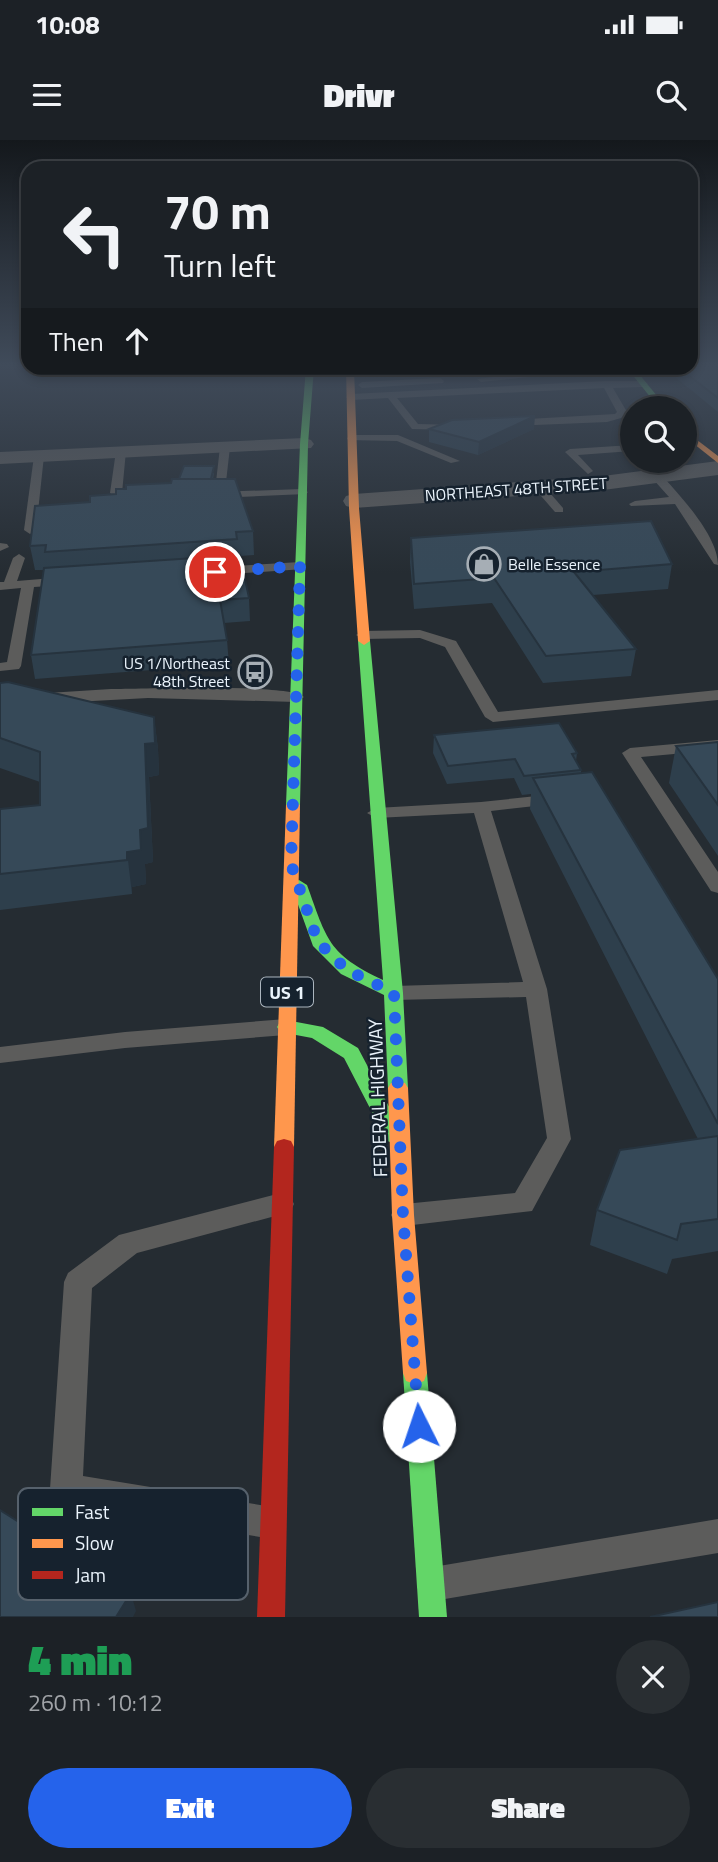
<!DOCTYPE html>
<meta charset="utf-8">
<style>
:root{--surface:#1c2126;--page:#292e32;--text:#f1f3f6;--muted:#a0a3a7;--line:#3a3e43;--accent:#2563eb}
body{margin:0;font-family:"Titillium Web",sans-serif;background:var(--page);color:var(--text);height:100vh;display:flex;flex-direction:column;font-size:26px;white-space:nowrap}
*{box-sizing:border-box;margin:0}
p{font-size:23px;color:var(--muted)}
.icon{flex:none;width:38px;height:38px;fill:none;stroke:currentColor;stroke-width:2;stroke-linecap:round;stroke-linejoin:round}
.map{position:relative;height:1477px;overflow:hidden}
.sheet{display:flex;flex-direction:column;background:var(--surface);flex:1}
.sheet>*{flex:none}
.guide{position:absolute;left:21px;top:21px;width:677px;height:214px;border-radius:21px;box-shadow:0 4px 10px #0003,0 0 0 2px var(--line);background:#1c2126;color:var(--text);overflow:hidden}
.controls{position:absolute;left:620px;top:256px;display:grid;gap:14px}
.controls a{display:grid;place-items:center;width:77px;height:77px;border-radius:50%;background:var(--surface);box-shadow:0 4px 10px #0003,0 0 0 2px var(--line);font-size:35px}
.pin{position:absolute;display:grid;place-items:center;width:60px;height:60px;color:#fff;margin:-30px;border:4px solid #fff;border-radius:50%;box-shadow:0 2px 7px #0007}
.me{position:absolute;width:77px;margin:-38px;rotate:356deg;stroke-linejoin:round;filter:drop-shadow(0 0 5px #0008)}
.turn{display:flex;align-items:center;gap:24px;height:147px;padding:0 28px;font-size:32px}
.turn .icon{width:91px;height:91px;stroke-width:2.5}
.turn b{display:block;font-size:49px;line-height:60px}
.then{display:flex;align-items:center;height:66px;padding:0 28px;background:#0003;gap:14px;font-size:26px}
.round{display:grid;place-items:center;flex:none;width:74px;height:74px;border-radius:37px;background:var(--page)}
.headline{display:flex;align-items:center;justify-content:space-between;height:119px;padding:0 28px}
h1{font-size:42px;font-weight:800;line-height:52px;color:#1e9e55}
.primary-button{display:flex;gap:14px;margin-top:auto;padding:14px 28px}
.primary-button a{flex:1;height:80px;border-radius:42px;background:var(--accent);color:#fff;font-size:28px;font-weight:800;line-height:80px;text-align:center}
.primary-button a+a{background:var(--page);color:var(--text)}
.status{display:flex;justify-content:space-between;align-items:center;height:49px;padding:0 35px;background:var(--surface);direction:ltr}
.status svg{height:19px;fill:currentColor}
header{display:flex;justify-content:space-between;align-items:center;height:91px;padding:0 28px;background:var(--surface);font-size:32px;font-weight:800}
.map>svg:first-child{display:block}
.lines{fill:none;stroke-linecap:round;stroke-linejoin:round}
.lane{fill:#5c5c5b;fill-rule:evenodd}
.street{fill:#5c5c5b;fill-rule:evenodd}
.fast{fill:#63d668;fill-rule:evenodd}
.slow{fill:#ff974d;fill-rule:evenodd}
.jam{fill:#b3261e;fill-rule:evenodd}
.wall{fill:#2e3f4c}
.shaded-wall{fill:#26333e}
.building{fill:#364958;stroke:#26333e;stroke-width:2}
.route{stroke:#2563eb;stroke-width:12;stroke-dasharray:0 21.6}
.labels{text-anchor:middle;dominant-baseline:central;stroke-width:5;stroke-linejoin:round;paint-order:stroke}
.far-street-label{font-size:16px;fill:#ebf4fc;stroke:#16222e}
.far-poi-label{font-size:16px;fill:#ebf4fc;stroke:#16222e;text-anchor:start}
.shield{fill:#16222e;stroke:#abb5be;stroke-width:2}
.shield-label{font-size:18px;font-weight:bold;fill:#ebf4fc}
.street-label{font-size:19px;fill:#ebf4fc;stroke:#16222e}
.key{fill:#16222e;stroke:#56616c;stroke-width:2}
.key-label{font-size:19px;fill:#ebf4fc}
</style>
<div class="status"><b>10:08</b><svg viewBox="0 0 49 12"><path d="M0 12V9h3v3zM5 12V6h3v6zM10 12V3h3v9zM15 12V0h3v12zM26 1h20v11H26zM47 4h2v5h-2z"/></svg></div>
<header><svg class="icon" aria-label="menu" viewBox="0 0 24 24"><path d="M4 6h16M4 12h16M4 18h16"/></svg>Drivr<svg class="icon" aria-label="search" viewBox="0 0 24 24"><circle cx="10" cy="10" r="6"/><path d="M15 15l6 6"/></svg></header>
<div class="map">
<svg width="718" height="1477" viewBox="0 0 718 1477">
<rect width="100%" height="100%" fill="#252c32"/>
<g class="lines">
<g class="lane">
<polygon points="541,228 549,228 548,235 481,242 477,239 541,231"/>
<polygon points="440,238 444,241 443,243 362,248 358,245 362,242"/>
<polygon points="606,241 644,241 648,244 644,247 613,248 627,272 621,278 607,282 511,286 506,283 511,280 615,274 617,272 604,248 397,258 418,284 459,285 459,289 456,290 412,289 388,258 351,260 346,257 351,254"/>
<polygon points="352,295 398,295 460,321 451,323 397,301 348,300 347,298"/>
<polygon points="225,304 230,307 226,342 221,345 216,342 220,307"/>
<polygon points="632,305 632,311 578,315 593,331 588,334 565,312 570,309"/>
<polygon points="121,308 126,311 122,353 141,356 141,360 120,361 110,353 116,311"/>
<polygon points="39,313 44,316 36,390 30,394 24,390 34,316"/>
<path d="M644 325H652C673 348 718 393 718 425L714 424 675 364 631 366 629 364 635 361 669 357 644 329Z"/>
<polygon points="535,345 543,345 563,368 563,372 555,372 535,349"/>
<polygon points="302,349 308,352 306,354 216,358 210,355 216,352"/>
<polygon points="0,403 7,404 9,407 0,411"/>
<polygon points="19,414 25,418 17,441 65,437 72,441 65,445 34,447 21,526 19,529 0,531 0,523 7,522 21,448 0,450 0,442 4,442 13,418"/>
<polygon points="300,422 304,423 304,429 217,435 211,431 217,427"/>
<polygon points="420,490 456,501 498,572 718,550 718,560 493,582 485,577 445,507 420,498 363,499 356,495 363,491"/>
<path d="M111 549C139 549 290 543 304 557L296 562 148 558 0 566V556Z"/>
<polygon points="718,600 718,610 641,617 718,732 718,753 711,751 622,613 630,608"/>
<polygon points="556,654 565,659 562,663 491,671 547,849 571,999 532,1071 404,1086 395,1083 391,1075 395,1067 404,1064 515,1053 547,998 526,857 394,860 386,858 383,853 386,848 394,846 523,842 474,673 376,678 367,673 376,668 481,662"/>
<polygon points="286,879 294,881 297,887 294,893 286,895 125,908 0,923 0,907 125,892"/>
<polygon points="281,1053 290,1056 294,1064 290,1072 137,1113 92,1148 83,1336 266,1366 278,1370 282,1382 278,1394 266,1398 66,1365 55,1360 50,1349 64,1142 68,1133 119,1095"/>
<polygon points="718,1379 718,1413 439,1460 427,1455 422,1443 427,1431 439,1426"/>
</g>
<g class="street">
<path d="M624 228H661C654 236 636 235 626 233Z"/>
<polygon points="304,298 311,300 314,304 311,308 0,324 0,312"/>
<polygon points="718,321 718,335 603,350 354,368 346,366 343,361 346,356 354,354 603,336"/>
</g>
<g class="fast">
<polygon points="306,228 314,228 308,304 300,665 293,669 286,665 300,304"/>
<polygon points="627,228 634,228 667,268 659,268"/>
<path d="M364 497 370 501 403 853 408 948 405 953 398 955 391 953 388 948 384 855 341 834 313 806 291 745 299 740 307 745C327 800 328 814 383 840L358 501Z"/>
<polygon points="286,880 323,887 358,908 404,995 401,1001 394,1003 387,1001 344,918 312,898 280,892 277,887 280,882"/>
<polygon points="415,1222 424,1225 427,1233 447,1477 419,1477 403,1233 406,1225"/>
</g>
<g class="slow">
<polygon points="346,228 354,228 359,368 370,501 364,505 358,501 349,368"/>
<polygon points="684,290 718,316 718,323 684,296"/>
<polygon points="293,661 300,665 294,1007 291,1013 284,1015 277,1013 274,1007 286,665"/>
<polygon points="398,941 405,943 408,948 414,1075 427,1233 424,1241 415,1244 406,1241 403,1233 392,1075 388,948 391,943"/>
</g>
<polygon class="jam" points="284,999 291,1001 294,1007 285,1477 257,1477 274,1007 277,1001"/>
</g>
<g class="wall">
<polygon points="718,226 718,272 674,236 675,228"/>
<polygon points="429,289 534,289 478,315 429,302"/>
<polygon points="214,333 213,339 253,391 254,415 240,416 249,458 250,481 224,483 227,500 229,524 35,539 31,515 44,430 35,430 30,406 90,362 116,354 126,349 171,343 179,339"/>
<polygon points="411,398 672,424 668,449 593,455 636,509 631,536 543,543 492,463 414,469 410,422"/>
<polygon points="0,543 154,577 158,609 159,635 149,637 153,722 145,724 146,744 132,747 132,754 0,770 0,669 40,665 40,642 0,628"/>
<polygon points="434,595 577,613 576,621 581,630 581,633 718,839 718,1111 672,1119 667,1134 590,1105 597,1070 698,999 530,669 531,654 522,655 514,638 447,644 433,613"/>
<polygon points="718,602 718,716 669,643 676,606"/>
</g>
<g class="shaded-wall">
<polygon points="535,276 534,289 478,315 479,302"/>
<polygon points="154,577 158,609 159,635 149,637 153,722 145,724 146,744 132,747 132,754 127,712 140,690 145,604"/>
<polygon points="131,1453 136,1471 133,1477 116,1477"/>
</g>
<g class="building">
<polygon points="691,226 718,226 718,258 679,228 691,228"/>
<polygon points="535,276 479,302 429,289 452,280"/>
<polygon points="184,326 214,326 211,339 179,339"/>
<polygon points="172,339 235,339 253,391 236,392 237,399 45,412 46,405 30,406 35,366 90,362 90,356 116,354 116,349 126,349 126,345 171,343"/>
<polygon points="651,381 672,424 574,432 636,509 546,516 494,438 414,444 411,398"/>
<polygon points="240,415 249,458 220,460 227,500 31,515 44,428"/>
<polygon points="8,542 154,577 155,603 145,604 148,688 140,690 141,710 127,712 127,720 0,734 0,669 40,665 40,612 0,598 0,543"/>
<polygon points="559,583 577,613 572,614 581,630 524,636 515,619 448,626 434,595"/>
<polygon points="718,602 718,665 676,606"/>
<polygon points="592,632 718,839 718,984 533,638"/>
<polygon points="718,996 718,1079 681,1084 677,1100 597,1070 620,1010"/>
<polygon points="0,1370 131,1453 116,1477 0,1477"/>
<polygon points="718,1462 718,1477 650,1477"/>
</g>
<linearGradient id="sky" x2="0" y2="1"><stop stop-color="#14181c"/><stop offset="0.52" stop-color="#404b5a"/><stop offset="1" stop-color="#404b5a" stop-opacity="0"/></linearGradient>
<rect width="718" height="433" fill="url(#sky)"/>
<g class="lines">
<polyline class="route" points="215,432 300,426 291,724 318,802 347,830 394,853 403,1075 419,1286"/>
</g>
<defs>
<symbol id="shop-ring" viewBox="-11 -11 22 22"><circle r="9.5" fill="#16222e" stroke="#a6aeb5" stroke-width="1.5"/><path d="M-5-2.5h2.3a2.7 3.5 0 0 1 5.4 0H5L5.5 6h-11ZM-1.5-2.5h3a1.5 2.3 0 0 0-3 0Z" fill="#a6aeb5"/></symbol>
<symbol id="bus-ring" viewBox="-11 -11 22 22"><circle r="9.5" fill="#16222e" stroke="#a6aeb5" stroke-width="1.5"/><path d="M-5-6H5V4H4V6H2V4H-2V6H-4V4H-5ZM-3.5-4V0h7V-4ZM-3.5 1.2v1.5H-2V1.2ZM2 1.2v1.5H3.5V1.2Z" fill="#a6aeb5"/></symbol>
</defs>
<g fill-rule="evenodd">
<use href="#shop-ring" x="465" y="405" width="38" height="38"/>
<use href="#bus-ring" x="236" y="513" width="38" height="38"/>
</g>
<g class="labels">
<g class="far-street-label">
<text transform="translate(516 349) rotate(-4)">NORTHEAST 48TH STREET</text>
</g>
<g class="far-poi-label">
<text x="508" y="424">Belle Essence</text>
<text x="230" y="523" text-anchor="end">US 1/Northeast<tspan x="230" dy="18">48th Street</tspan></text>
</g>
<rect class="shield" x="261" y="837.5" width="52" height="29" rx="5"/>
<g class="shield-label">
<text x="287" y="852">US 1</text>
</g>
<g class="street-label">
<text transform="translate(377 958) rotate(-92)">FEDERAL HIGHWAY</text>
</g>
</g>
<rect x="18" y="1348" width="230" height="112" rx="10" class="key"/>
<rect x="32" y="1368" width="31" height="8" fill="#63d668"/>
<rect x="32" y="1399" width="31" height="9" fill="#ff974d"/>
<rect x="32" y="1431" width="31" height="8" fill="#b3261e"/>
<g class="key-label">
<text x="75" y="1379">Fast</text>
<text x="75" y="1410">Slow</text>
<text x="75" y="1442">Jam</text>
</g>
</svg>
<div class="controls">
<a><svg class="icon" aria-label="search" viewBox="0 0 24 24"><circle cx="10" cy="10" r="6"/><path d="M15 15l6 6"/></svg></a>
</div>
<div class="pin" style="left:215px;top:432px;background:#d93025"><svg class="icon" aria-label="arrive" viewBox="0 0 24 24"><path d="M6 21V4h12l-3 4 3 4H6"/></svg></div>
<svg class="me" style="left:419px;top:1286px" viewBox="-20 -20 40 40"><circle r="19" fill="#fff"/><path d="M0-13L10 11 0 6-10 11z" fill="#2563eb"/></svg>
<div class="guide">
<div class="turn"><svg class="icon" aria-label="left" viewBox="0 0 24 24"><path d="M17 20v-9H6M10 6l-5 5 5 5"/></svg><div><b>70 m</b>Turn left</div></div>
<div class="then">Then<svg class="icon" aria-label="ahead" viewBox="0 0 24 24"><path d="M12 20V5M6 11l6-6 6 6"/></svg></div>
</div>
</div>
<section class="sheet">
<div class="headline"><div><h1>4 min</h1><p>260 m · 10:12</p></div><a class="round"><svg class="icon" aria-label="close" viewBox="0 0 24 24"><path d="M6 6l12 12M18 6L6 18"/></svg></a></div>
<div class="primary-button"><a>Exit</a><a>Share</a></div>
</section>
